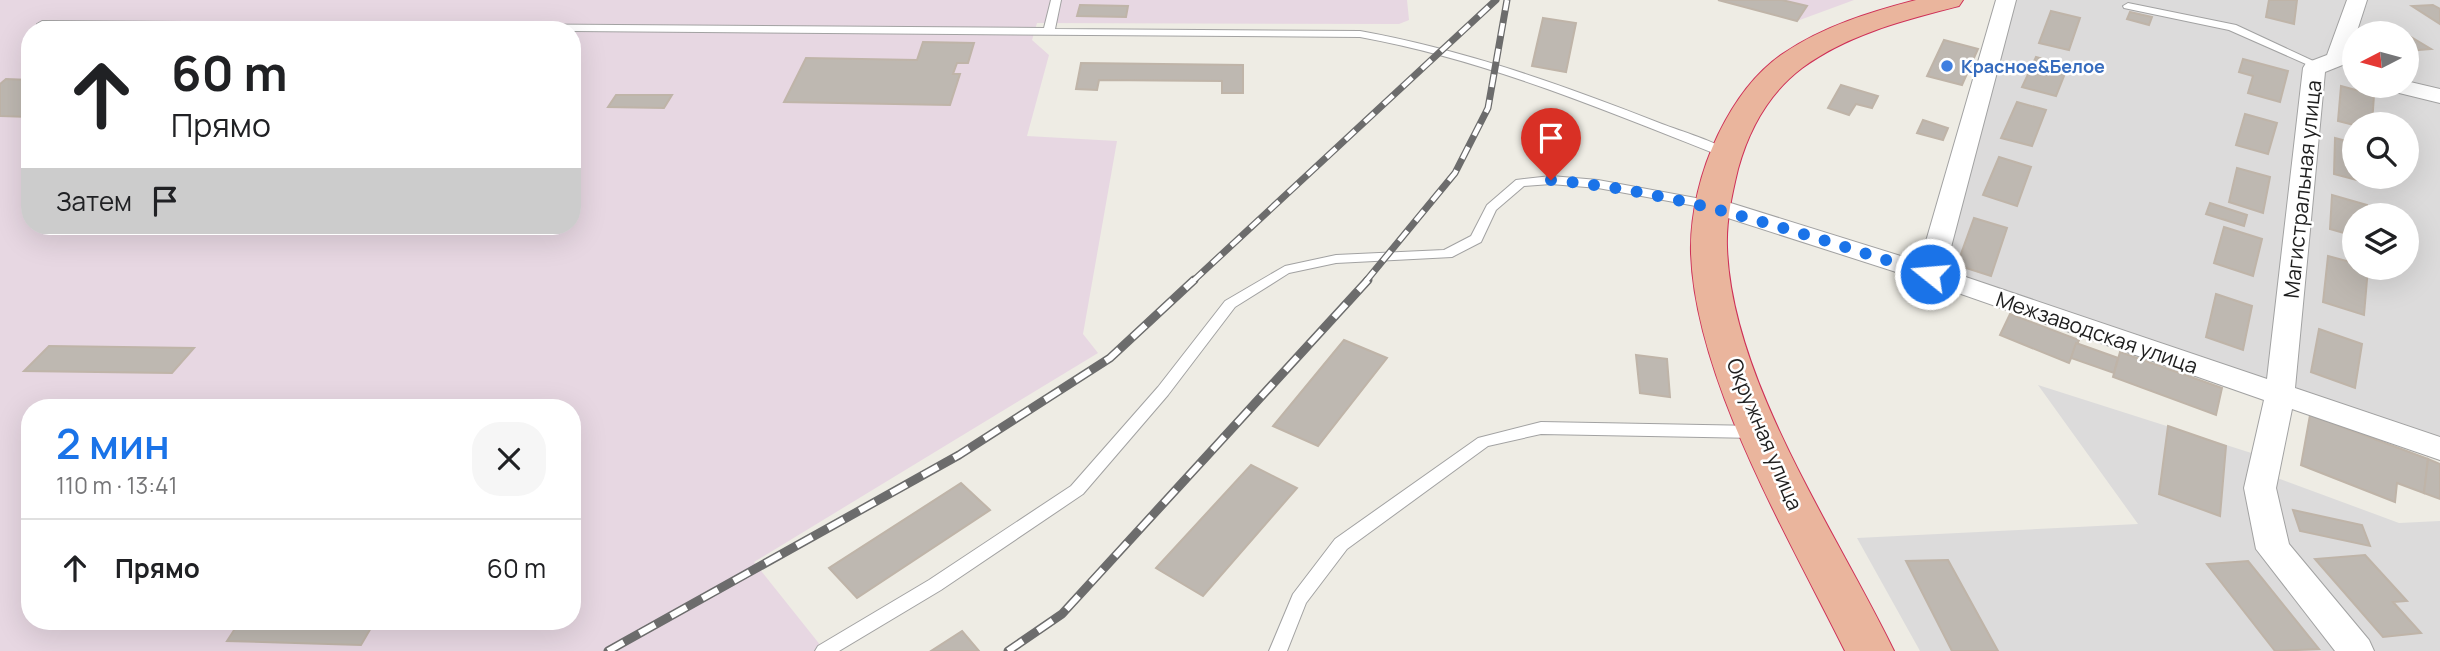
<!DOCTYPE html>
<html lang="ru">
<meta charset="utf-8">
<style>
:root{--surface:#fff;--page:#f6f6f6;--text:#202124;--muted:#757577;--line:#e0e0e0;--accent:#1a73e8}
body{margin:0;font-family:Manrope,sans-serif;background:var(--page);color:var(--text);height:100vh;display:flex;flex-direction:column;font-size:26px;white-space:nowrap}
*{box-sizing:border-box;margin:0}
p{font-size:23px;color:var(--muted)}
.icon{flex:none;width:38px;height:38px;fill:none;stroke:currentColor;stroke-width:2;stroke-linecap:round;stroke-linejoin:round}
.map{position:relative;flex:1;overflow:hidden}
.drawer{position:absolute;left:21px;top:399px;width:560px;height:231px;display:flex;flex-direction:column;background:var(--surface);border-radius:28px;box-shadow:0 7px 28px #0002}
.drawer>*{flex:none}
.banner{position:absolute;left:21px;top:21px;width:560px;height:214px;border-radius:28px;box-shadow:0 7px 28px #0002;background:#fff;color:var(--text);overflow:hidden}
.needle{width:46px;rotate:264deg}
.controls{position:absolute;left:2342px;top:21px;display:grid;gap:14px}
.controls a{display:grid;place-items:center;width:77px;height:77px;border-radius:50%;background:var(--surface);box-shadow:0 7px 28px #0002;font-size:35px}
.pin{position:absolute;display:grid;place-items:center;width:60px;height:60px;color:#fff;margin:-72px -30px;border-radius:50% 50% 50% 0;rotate:-45deg;box-shadow:0 0 7px #0007}
.pin .icon{rotate:45deg}
.me{position:absolute;width:77px;margin:-38px;rotate:287deg;stroke-linejoin:round;filter:drop-shadow(0 0 5px #0008)}
.turn{display:flex;align-items:center;gap:24px;height:147px;padding:0 35px;font-size:32px}
.turn .icon{width:91px;height:91px;stroke-width:2.5}
.turn b{display:block;font-size:49px;line-height:60px}
.then{display:flex;align-items:center;height:66px;padding:0 35px;background:#0003;gap:14px;font-size:26px}
.round{display:grid;place-items:center;flex:none;width:74px;height:74px;border-radius:28px;background:var(--page)}
.summary{display:flex;align-items:center;justify-content:space-between;height:119px;padding:0 35px}
h1{font-size:42px;font-weight:600;line-height:52px;color:var(--accent)}
ul{padding:0;list-style:none}
li{display:flex;align-items:center;gap:21px;height:98px;padding:0 35px;border-top:2px solid var(--line)}
li div{flex:1}
li b{display:block;font-size:26px}
li em{font-style:normal}
.map>svg:first-child{display:block}
.residential{fill:#dcdbdb;fill-rule:evenodd}
.industrial{fill:#e7d7e2;fill-rule:evenodd}
.building{fill:#beb8b1;stroke:#bfb4a8;stroke-width:2}
.lines{fill:none;stroke-linecap:round;stroke-linejoin:round}
.service-casing{stroke:#a2a2a2;stroke-width:2}
.minor-casing{stroke:#a2a2a2;stroke-width:2}
.trunk-casing{stroke:#ce3057;stroke-width:2}
.service{fill:#fff;fill-rule:evenodd}
.minor{fill:#fff;fill-rule:evenodd}
.trunk{fill:#eab59d;fill-rule:evenodd}
.rail-far1-casing{stroke:#6c6c6c;stroke-width:7}
.rail-casing{stroke:#6c6c6c;stroke-width:9}
.rail-far1{stroke:#fff;stroke-width:4.5;stroke-dasharray:13;stroke-linecap:butt}
.rail{stroke:#fff;stroke-width:6;stroke-dasharray:18;stroke-linecap:butt}
.route{stroke:#1a73e8;stroke-width:12;stroke-dasharray:0 21.6}
.shop-dot{fill:#3f7fe0;stroke:#fff;stroke-width:2.5}
.labels{text-anchor:middle;dominant-baseline:central;stroke-width:5;stroke-linejoin:round;paint-order:stroke}
.far-shop-label{font-size:18px;font-weight:bold;fill:#366cbe;stroke:#fff;text-anchor:start}
.street-label{font-size:21px;fill:#1e1e1e;stroke:#fff}
</style>
<div class="map">
<svg width="2440" height="651" viewBox="0 0 2440 651">
<rect width="100%" height="100%" fill="#eeece4"/>
<g class="residential">
<path d="M2006 0H2440V449L1930 274ZM2354 33H2406V86H2354ZM2354 124H2406V177H2354ZM2354 215H2406V268H2354Z"/>
<polygon points="2038,385 2267,458 2264,473 2399,523 2440,521 2440,651 1920,651 1857,538 2138,524"/>
</g>
<g class="industrial">
<path d="M0 0H1407L1409 20 1399 24 1037 23 1032 40 1049 55 1027 136 1117 141 1083 334 1098 353 754 562 825 651H0ZM30 30H572V226H30ZM30 408H572V621H30Z"/>
<polygon points="1718,0 1854,0 1797,21"/>
</g>
<g class="building">
<polygon points="1718,0 1782,0 1807,6 1797,21"/>
<polygon points="2269,0 2297,0 2294,24 2266,17"/>
<polygon points="1080,5 1128,6 1126,17 1077,16"/>
<polygon points="2433,5 2440,9 2440,24 2412,6"/>
<polygon points="2051,11 2080,18 2069,50 2039,43"/>
<polygon points="2130,12 2152,17 2149,25 2127,19"/>
<polygon points="1543,18 1576,23 1566,72 1532,66"/>
<polygon points="2406,34 2431,49 2407,51"/>
<polygon points="1944,40 1978,49 1962,85 1927,76"/>
<polygon points="923,42 974,43 968,63 957,63 953,74 960,74 950,105 784,102 806,58 917,60"/>
<polygon points="2036,57 2068,66 2056,96 2022,87"/>
<polygon points="2243,59 2288,71 2280,102 2248,93 2253,76 2239,72"/>
<polygon points="1081,63 1243,65 1243,93 1222,93 1222,81 1099,80 1097,90 1076,89"/>
<polygon points="6,79 30,80 30,117 0,116 0,84"/>
<polygon points="1841,85 1878,96 1872,108 1856,104 1849,115 1828,108"/>
<polygon points="2341,86 2374,95 2372,124 2354,125 2338,121"/>
<polygon points="616,95 672,95 664,108 608,107"/>
<polygon points="2017,102 2046,110 2032,146 2001,138"/>
<polygon points="2245,114 2277,123 2268,154 2236,145"/>
<polygon points="1923,120 1948,128 1943,140 1917,133"/>
<polygon points="2335,138 2354,143 2354,177 2368,177 2368,183 2334,174"/>
<polygon points="1999,157 2031,167 2017,206 1983,195"/>
<polygon points="2237,168 2270,177 2263,213 2229,202"/>
<polygon points="2332,195 2367,205 2366,215 2354,215 2354,236 2330,229"/>
<polygon points="2210,203 2247,215 2244,226 2206,214"/>
<polygon points="1974,218 2007,228 1991,276 1957,265"/>
<polygon points="2224,227 2262,239 2253,276 2214,263"/>
<polygon points="2328,256 2354,263 2354,268 2368,268 2364,315 2323,302"/>
<polygon points="2216,294 2252,306 2243,350 2206,337"/>
<polygon points="2010,314 2079,340 2069,363 2000,335"/>
<polygon points="2319,329 2362,344 2355,388 2311,372"/>
<polygon points="1344,340 1387,358 1318,446 1273,426"/>
<polygon points="2076,343 2118,358 2114,373 2071,358"/>
<polygon points="49,346 194,348 172,373 24,371"/>
<polygon points="2120,352 2222,388 2216,415 2113,377"/>
<polygon points="1636,355 1667,359 1670,397 1640,393"/>
<polygon points="2310,415 2428,459 2424,493 2397,483 2395,502 2301,465"/>
<polygon points="2168,426 2226,446 2220,516 2159,494"/>
<polygon points="2428,459 2440,464 2440,499 2424,493"/>
<polygon points="1251,465 1297,488 1203,596 1156,568"/>
<polygon points="961,483 990,510 857,598 829,568"/>
<polygon points="2293,510 2362,525 2370,546 2300,531"/>
<polygon points="2365,555 2407,601 2393,602 2421,633 2383,637 2315,559"/>
<polygon points="1948,560 1998,651 1952,651 1906,561"/>
<polygon points="2248,561 2319,649 2275,651 2207,564"/>
<polygon points="240,621 375,621 361,645 227,641"/>
<polygon points="962,631 979,651 931,651"/>
</g>
<g class="lines">
<defs>
<g id="service">
<path d="M1051 0H1061L1055 29 1360 31C1465 50 1563 85 1662 124 1680 131 1718 142 1731 153L1725 157 1721 156C1602 109 1486 60 1360 37L42 27 37 24 42 21 1044 28Z"/>
<polygon points="2128,3 2236,25 2324,66 2323,68 2315,68 2229,30 2124,8 2123,6"/>
<polygon points="1551,176 1598,180 1712,201 1718,205 1712,209 1598,188 1551,184 1524,186 1496,210 1481,242 1452,257 1336,263 1289,273 1235,307 1168,395 1083,494 941,590 839,651 815,651 818,646 929,580 1071,486 1158,387 1225,301 1285,266 1336,255 1444,250 1471,236 1487,205 1516,180"/>
<polygon points="1541,422 1757,426 1762,428 1765,432 1762,436 1757,438 1541,434 1488,446 1347,549 1306,603 1287,651 1269,651 1293,594 1335,539 1478,438"/>
</g>
<g id="minor">
<polygon points="1996,0 2016,0 1945,270 2267,379 2303,68 2306,63 2327,55 2347,0 2367,0 2348,59 2345,64 2325,72 2295,388 2440,437 2440,460 2292,409 2276,488 2289,544 2369,640 2374,651 2335,651 2256,549 2244,488 2264,400 1921,280 1703,210 1699,205 1703,200 1721,200 1920,262"/>
<polygon points="2406,81 2440,89 2440,103 2391,91 2388,86 2406,86"/>
</g>
<path id="trunk" d="M1916 0H1963L1959 6C1905 20 1848 34 1802 68 1769 93 1749 129 1738 169 1732 194 1726 221 1727 247 1731 380 1837 533 1894 651H1845C1789 538 1695 379 1691 253 1690 214 1701 170 1718 135 1733 104 1754 73 1784 53 1824 26 1870 12 1916 0Z"/>
</defs>
<use href="#service" class="service-casing"/>
<use href="#minor" class="minor-casing"/>
<use href="#trunk" class="trunk-casing"/>
<use href="#service" class="service"/>
<use href="#minor" class="minor"/>
<use href="#trunk" class="trunk"/>
<defs>
<g id="rail-far1">
<polyline points="1193,281 1496,0"/>
<polyline points="1366,281 1455,173 1488,108 1507,0"/>
</g>
<g id="rail">
<polyline points="608,651 959,455 1110,358 1194,280"/>
<polyline points="1008,651 1062,614 1368,280"/>
</g>
</defs>
<use href="#rail-far1" class="rail-far1-casing"/>
<use href="#rail" class="rail-casing"/>
<use href="#rail-far1" class="rail-far1"/>
<use href="#rail" class="rail"/>
</g>
<g class="lines">
<path class="route" d="M1551 180C1685 192 1803 234 1930 274"/>
</g>
<circle class="shop-dot" cx="1947" cy="66" r="7"/>
<g class="labels">
<g class="far-shop-label">
<text x="1961" y="66">Красное&amp;Белое</text>
</g>
<g class="street-label">
<text transform="translate(2302 189) rotate(-84)">Магистральная улица</text>
<text transform="translate(2097 332) rotate(19)">Межзаводская улица</text>
<text transform="translate(1765 434) rotate(67)">Окружная улица</text>
</g>
</g>
</svg>
<div class="controls">
<a><svg class="needle" viewBox="-14 -14 28 28"><path d="M0-13l5 13h-10z" fill="#e53935"/><path d="M0 13l5-13h-10z" fill="#757577"/></svg></a>
<a><svg class="icon" aria-label="search" viewBox="0 0 24 24"><circle cx="10" cy="10" r="6"/><path d="M15 15l6 6"/></svg></a>
<a><svg class="icon" aria-label="layers" viewBox="0 0 24 24"><path d="M12 4l9 5-9 5-9-5zM3 14l9 5 9-5"/></svg></a>
</div>
<div class="pin" style="left:1551px;top:180px;background:#d93025"><svg class="icon" aria-label="arrive" viewBox="0 0 24 24"><path d="M6 21V4h12l-3 4 3 4H6"/></svg></div>
<svg class="me" style="left:1930px;top:274px" viewBox="-20 -20 40 40"><circle r="17" fill="#1a73e8" stroke="#fff" stroke-width="3"/><path d="M0-11L8 9 0 5-8 9z" fill="#fff"/></svg>
<div class="banner">
<div class="turn"><svg class="icon" aria-label="ahead" viewBox="0 0 24 24"><path d="M12 20V5M6 11l6-6 6 6"/></svg><div><b>60 m</b>Прямо</div></div>
<div class="then">Затем<svg class="icon" aria-label="arrive" viewBox="0 0 24 24"><path d="M6 21V4h12l-3 4 3 4H6"/></svg></div>
</div>
<section class="drawer">
<div class="summary"><div><h1>2 мин</h1><p>110 m · 13:41</p></div><a class="round"><svg class="icon" aria-label="close" viewBox="0 0 24 24"><path d="M6 6l12 12M18 6L6 18"/></svg></a></div>
<ul>
<li><svg class="icon" aria-label="ahead" viewBox="0 0 24 24"><path d="M12 20V5M6 11l6-6 6 6"/></svg><div><b>Прямо</b></div><em>60 m</em></li>
</ul>
</section>
</div>
